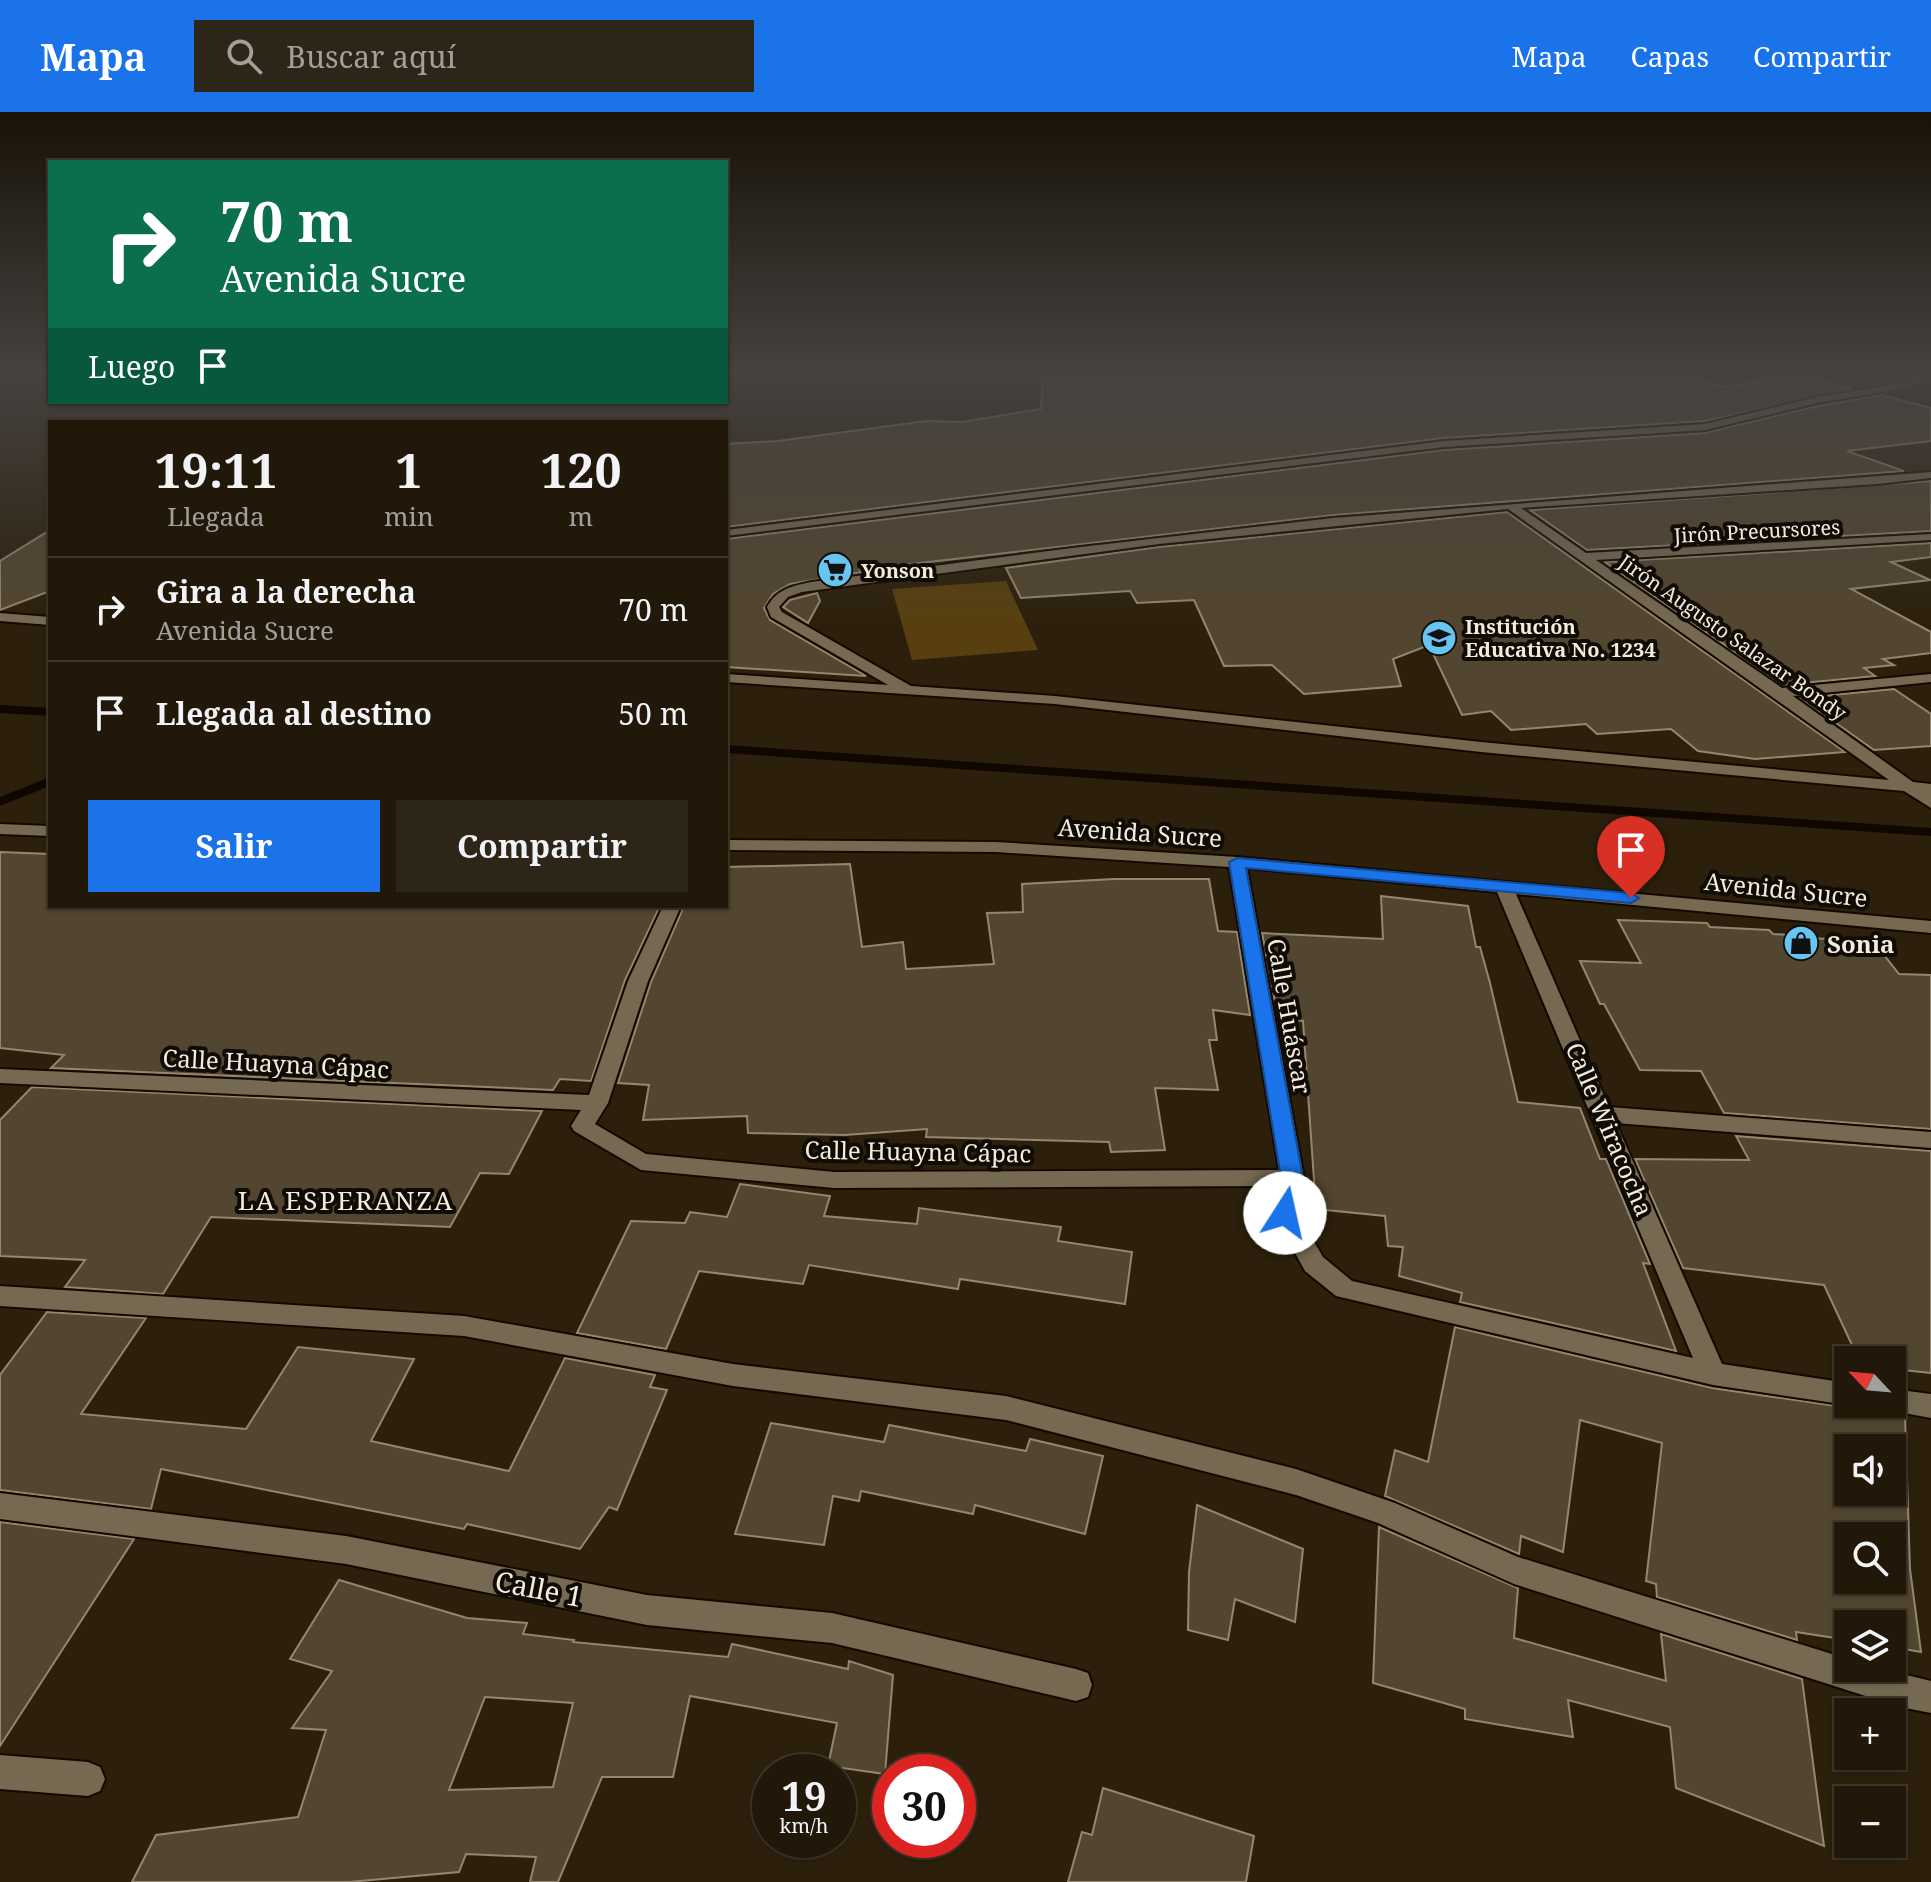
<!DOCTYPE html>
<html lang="es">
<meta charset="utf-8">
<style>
:root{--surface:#211809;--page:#2d2517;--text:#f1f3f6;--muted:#a2a09c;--line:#3e372a;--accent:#1a73e8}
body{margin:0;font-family:"Noto Serif",serif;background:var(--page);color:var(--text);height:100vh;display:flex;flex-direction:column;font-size:30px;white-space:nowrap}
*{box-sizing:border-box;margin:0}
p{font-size:26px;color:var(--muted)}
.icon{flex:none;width:44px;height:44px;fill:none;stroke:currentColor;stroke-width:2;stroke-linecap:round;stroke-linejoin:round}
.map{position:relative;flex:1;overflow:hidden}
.panel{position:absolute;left:48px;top:308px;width:680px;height:488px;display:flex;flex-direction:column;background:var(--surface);border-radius:0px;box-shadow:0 2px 6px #0004,0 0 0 2px var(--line)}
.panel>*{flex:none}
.banner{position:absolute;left:48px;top:48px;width:680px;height:244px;border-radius:0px;box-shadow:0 2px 6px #0004,0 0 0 2px var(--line);background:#0b6e4f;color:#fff;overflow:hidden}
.needle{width:52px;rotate:296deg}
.buttons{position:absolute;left:1834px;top:1234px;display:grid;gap:16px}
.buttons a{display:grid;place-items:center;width:72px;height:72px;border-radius:0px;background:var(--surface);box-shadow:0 2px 6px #0004,0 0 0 2px var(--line);font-size:40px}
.speed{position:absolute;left:752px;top:1642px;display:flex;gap:16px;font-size:40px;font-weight:700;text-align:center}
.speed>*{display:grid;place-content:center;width:104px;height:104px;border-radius:50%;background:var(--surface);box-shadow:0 2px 6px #0004,0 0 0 2px var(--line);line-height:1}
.speed small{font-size:20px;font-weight:400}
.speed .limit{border:12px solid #d22;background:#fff;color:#111}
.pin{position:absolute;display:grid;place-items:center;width:68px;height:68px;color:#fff;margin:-82px -34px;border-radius:50% 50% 50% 0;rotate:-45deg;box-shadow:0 0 8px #0007}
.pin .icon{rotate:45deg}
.me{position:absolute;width:88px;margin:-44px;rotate:10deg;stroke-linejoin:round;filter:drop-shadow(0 0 6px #0008)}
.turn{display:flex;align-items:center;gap:28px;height:168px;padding:0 40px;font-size:36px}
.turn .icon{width:104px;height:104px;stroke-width:2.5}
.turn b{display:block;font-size:56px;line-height:68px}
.then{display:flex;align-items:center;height:76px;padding:0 40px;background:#0003;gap:16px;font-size:30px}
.eta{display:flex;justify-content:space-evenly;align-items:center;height:136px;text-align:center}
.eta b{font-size:48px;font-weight:700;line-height:56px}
.button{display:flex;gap:16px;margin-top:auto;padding:16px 40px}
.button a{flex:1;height:92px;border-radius:0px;background:var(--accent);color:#fff;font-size:32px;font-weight:700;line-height:92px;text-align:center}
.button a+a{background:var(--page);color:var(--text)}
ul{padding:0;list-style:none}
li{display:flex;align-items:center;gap:24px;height:104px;padding:0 40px;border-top:2px solid var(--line)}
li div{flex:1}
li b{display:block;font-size:30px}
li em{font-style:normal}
header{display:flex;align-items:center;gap:48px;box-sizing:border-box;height:112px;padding:0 40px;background:var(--accent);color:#fff}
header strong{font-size:38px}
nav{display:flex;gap:44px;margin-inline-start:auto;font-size:28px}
.search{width:560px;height:72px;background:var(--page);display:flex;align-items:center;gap:20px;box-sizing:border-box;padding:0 28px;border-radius:0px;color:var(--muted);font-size:30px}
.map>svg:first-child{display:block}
.green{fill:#573f0f}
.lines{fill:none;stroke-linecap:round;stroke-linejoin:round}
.stream{fill:#0f0700;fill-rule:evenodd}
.building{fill:#534630;stroke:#94866f;stroke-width:2;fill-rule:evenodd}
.minor-casing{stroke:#140900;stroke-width:4}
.minor{fill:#766952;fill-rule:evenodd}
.route{fill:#1a73e8;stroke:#114b97;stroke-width:2}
.labels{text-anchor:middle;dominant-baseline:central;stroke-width:8;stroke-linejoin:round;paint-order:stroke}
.far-street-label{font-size:20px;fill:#f2ebde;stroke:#100b04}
.far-poi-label{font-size:20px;font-weight:bold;fill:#f2ebde;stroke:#100b04;text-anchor:start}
.street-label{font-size:24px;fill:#f2ebde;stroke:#100b04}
.poi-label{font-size:24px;font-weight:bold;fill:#f2ebde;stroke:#100b04;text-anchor:start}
.neighbourhood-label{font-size:26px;letter-spacing:2px;fill:#f2ebde;stroke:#100b04}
.near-street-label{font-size:28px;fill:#f2ebde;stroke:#100b04}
</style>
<header>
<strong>Mapa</strong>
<div class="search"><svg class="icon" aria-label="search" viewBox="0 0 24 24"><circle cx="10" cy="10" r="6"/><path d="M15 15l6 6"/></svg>Buscar aquí</div>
<nav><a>Mapa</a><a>Capas</a><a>Compartir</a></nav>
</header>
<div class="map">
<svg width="1931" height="1770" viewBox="0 0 1931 1770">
<rect width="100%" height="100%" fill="#2c200c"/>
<polygon class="green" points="1006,469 1038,538 912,548 892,477"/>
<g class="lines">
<g class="stream">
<polygon points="0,593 50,596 50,604 0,601"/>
<polygon points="726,633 1931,716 1931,724 726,641"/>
<polygon points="50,665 50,674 0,694 0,685"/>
</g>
</g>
<g class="building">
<polygon points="1043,262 1672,262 1724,275 1796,263 1852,277 1705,309 1444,326 726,415 726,332 778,329 926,309 962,310 1041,297"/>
<polygon points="1880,283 1931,296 1931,329 1847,339 1904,359 1333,403 860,458 862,460 790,472 773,482 764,496 770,508 866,564 726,555 726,427 1444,338 1705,321 1818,294"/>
<polygon points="1931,369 1931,419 1587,438 1530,398"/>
<polygon points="1507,400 1845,640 1755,647 1698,639 1671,617 1597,622 1586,612 1511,618 1491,599 1462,603 1429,533 1393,547 1401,574 1304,582 1272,553 1224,554 1194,488 1137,491 1130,479 1021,486 1006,456 1159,435"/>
<polygon points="50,418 50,479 0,498 0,449"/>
<polygon points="1931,431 1931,445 1891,450 1930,468 1851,477 1931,520 1931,541 1883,547 1894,553 1864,556 1875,564 1783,573 1605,450"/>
<polygon points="817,481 820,489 808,511 783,495 790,488"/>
<polygon points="1894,577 1931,602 1931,634 1874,638 1801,586"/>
<polygon points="0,740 50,742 50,794 660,794 625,868 591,969 560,967 553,978 51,956 64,943 0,936"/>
<polygon points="850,752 862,835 903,830 906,857 994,852 987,801 1023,800 1022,772 1114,767 1209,767 1218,819 1237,820 1250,903 1213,898 1217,928 1209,928 1218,978 1155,976 1165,1038 1111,1040 1109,1030 926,1025 927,1017 845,1023 748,1021 747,1004 643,1008 649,973 618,971 651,870 684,794 726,794 726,755"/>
<polygon points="1381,784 1468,794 1476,835 1480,835 1490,871 1518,990 1580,996 1600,1047 1606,1047 1650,1152 1643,1151 1676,1239 1460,1190 1462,1181 1399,1164 1403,1135 1388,1134 1385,1104 1316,1097 1303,909 1278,906 1262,821 1383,827"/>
<polygon points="1618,808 1707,811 1710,815 1769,818 1773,822 1807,824 1808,826 1873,829 1899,862 1931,863 1931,1017 1724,1001 1701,959 1640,958 1604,892 1600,892 1580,849 1641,851"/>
<polygon points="32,975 542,999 509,1062 480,1061 450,1115 211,1105 163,1182 65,1175 85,1148 0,1144 0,1008"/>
<polygon points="1736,1024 1931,1039 1931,1261 1903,1258 1904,1276 1892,1274 1892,1248 1859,1248 1824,1173 1683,1156 1635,1047 1749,1048"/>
<polygon points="740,1072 830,1084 824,1104 917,1112 919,1096 1061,1115 1058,1129 1132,1140 1125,1192 960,1167 958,1177 809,1153 803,1172 699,1159 666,1237 577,1221 631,1109 685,1111 690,1100 727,1105"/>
<polygon points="47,1200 146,1206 81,1302 246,1317 298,1235 414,1247 371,1329 509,1359 565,1246 655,1263 650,1275 667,1278 617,1398 609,1395 580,1437 467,1412 464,1417 161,1357 151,1397 0,1378 0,1263"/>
<path d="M1455 1215 1712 1276 1905 1304 1910 1457 1921 1540 1892 1535V1512H1848V1528L1796 1520 1797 1528 1657 1485 1656 1472 1646 1469 1662 1331 1580 1308 1563 1440 1521 1424 1519 1442 1385 1384 1395 1338 1428 1350ZM1848 1336H1892V1380H1848ZM1848 1424H1892V1468H1848Z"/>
<polygon points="771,1311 884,1330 889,1313 1026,1339 1030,1327 1103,1344 1085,1422 975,1393 973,1402 861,1379 859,1389 833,1384 824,1433 735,1422"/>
<polygon points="1197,1393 1303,1437 1295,1510 1235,1487 1228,1528 1188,1518 1189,1460"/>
<polygon points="0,1410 134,1427 0,1634"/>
<polygon points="1379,1415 1518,1476 1514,1526 1666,1569 1661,1522 1802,1567 1824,1734 1676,1676 1670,1615 1568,1588 1573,1625 1465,1607 1465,1597 1373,1571"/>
<path d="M339 1468 467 1506 527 1511 523 1522 574 1528 573 1530 728 1545 732 1532 848 1557 849 1549 893 1563 885 1662 828 1654 837 1611 690 1584 673 1665H602L558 1770H530L536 1745 466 1742 459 1760 349 1770H132L156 1723 298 1705 326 1618 292 1616 332 1559 290 1547ZM485 1585 573 1591 553 1675 449 1678Z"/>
<polygon points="1103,1676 1254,1724 1246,1770 1068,1770 1082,1720 1092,1723"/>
</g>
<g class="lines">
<defs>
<g id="minor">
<polygon points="1915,262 1923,262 1922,269 1911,275 1817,291 1705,318 1444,335 726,424 726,418 1444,329 1705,312 1817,285 1906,271 1914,268"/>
<path d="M1931 360V366L1878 372 1521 396 1586 441 1931 422V428L1596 448 1782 576 1931 562V570L1793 584 1913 670 1931 672V696L1904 679 1481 640 1055 592 726 570V562L888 573 771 505 767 495C777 477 792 474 811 470L1072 436 1333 406ZM1508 397 1889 668 1481 630 1055 584 911 574 782 500 779 495 788 485 802 480 1159 432Z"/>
<polygon points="0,501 50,505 50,513 0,509"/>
<polygon points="0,712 50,714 50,724 0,722"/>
<path d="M726 728 996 730 1237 745 1931 809V821L1516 782 1609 995 1931 1020V1036L1616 1011 1722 1252 1848 1271V1292H1852L1848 1293 1713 1273 1336 1184 1305 1159 1273 1101 1279 1074 834 1076 641 1058 574 1019 571 1014 581 998 0 971V957L589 983 628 869 663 794H681L648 869 608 991 595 1012 646 1042 834 1060 1279 1058 1229 755 996 740 726 738ZM1247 756 1497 780 1693 1246 1352 1169 1323 1145 1297 1101 1304 1066Z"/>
<polygon points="0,1174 464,1204 733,1252 1006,1284 1296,1357 1395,1391 1518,1445 1848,1547 1848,1556 1878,1556 1931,1569 1931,1601 1900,1595 1514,1472 1378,1411 1296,1383 1006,1308 733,1274 464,1224 0,1194"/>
<polygon points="1892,1277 1931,1282 1931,1306 1882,1297 1880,1292 1892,1292"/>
<polygon points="0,1381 346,1424 647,1483 832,1501 1076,1557 1088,1561 1092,1573 1088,1585 1076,1589 832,1531 647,1513 346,1452 0,1407"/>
<polygon points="0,1643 88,1650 100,1655 105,1667 100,1679 88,1684 0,1677"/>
</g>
</defs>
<use href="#minor" class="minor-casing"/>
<use href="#minor" class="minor"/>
</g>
<linearGradient id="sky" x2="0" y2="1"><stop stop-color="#181207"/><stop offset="0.51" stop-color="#454240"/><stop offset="1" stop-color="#454240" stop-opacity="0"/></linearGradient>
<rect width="1931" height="510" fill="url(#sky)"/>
<polygon class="route" points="1237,746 1631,781 1639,786 1631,791 1246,756 1303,1066 1292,1107 1277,1107 1274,1101 1281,1066 1229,750"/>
<defs>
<symbol id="supermarket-disc" viewBox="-11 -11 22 22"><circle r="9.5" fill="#68c4f0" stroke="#100b04"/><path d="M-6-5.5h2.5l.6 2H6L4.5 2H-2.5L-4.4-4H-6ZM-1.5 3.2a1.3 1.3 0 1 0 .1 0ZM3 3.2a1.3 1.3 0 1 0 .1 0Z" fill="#111"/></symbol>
<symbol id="school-disc" viewBox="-11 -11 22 22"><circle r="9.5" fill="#68c4f0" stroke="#100b04"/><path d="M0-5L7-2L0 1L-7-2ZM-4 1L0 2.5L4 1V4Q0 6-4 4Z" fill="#111"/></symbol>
<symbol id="shop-disc" viewBox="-11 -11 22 22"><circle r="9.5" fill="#68c4f0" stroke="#100b04"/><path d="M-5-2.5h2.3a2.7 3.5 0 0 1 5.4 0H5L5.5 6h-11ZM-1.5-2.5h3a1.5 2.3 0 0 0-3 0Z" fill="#111"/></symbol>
</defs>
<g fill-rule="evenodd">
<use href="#supermarket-disc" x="815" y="438" width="40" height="40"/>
<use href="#school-disc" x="1419" y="506" width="40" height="40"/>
<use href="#shop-disc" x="1781" y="811" width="40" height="40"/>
</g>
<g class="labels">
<g class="far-street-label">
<text transform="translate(1757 419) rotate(-3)">Jirón Precursores</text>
<text transform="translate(1733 525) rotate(35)">Jirón Augusto Salazar Bondy</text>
</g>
<g class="far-poi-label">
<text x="861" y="458">Yonson</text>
<text x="1465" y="514">Institución<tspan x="1465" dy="23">Educativa No. 1234</tspan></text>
</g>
<g class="street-label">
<text transform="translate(1140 720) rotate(4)">Avenida Sucre</text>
<text transform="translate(1786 777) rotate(6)">Avenida Sucre</text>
<text transform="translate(1290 904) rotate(80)">Calle Huáscar</text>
<text transform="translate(276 951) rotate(3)">Calle Huayna Cápac</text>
<text transform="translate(1610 1017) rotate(67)">Calle Wiracocha</text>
<text transform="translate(918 1039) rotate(1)">Calle Huayna Cápac</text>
</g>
<g class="poi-label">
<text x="1827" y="831">Sonia</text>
</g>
<g class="neighbourhood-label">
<text x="346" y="1088">LA ESPERANZA</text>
</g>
<g class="near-street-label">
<text transform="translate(539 1476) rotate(11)">Calle 1</text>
</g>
</g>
</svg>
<div class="buttons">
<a><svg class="needle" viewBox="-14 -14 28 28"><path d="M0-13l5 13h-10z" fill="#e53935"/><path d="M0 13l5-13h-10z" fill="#a2a09c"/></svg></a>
<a><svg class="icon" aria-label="sound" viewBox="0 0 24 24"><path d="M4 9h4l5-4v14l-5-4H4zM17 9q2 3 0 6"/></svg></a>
<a><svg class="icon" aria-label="search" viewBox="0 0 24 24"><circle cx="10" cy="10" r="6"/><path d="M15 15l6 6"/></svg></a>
<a><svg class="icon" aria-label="layers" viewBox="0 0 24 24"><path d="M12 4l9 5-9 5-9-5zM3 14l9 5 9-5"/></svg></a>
<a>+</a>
<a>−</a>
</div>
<div class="speed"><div>19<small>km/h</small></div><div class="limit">30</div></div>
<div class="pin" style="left:1631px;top:786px;background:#d93025"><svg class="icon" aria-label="arrive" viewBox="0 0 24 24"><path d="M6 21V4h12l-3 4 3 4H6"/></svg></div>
<svg class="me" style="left:1285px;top:1101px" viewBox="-20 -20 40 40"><circle r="19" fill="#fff"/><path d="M0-13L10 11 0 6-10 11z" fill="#1a73e8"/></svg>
<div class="banner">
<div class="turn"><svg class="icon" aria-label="right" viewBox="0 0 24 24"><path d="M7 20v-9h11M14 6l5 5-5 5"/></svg><div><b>70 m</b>Avenida Sucre</div></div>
<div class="then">Luego<svg class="icon" aria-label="arrive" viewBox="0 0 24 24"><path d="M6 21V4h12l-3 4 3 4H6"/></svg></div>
</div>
<section class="panel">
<div class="eta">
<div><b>19:11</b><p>Llegada</p></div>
<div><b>1</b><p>min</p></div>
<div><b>120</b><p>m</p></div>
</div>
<ul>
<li><svg class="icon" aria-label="right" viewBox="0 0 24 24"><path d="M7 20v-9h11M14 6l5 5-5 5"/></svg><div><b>Gira a la derecha</b><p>Avenida Sucre</p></div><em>70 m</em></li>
<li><svg class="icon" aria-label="arrive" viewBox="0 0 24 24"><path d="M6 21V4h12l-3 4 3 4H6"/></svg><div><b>Llegada al destino</b></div><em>50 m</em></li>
</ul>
<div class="button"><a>Salir</a><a>Compartir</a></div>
</section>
</div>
